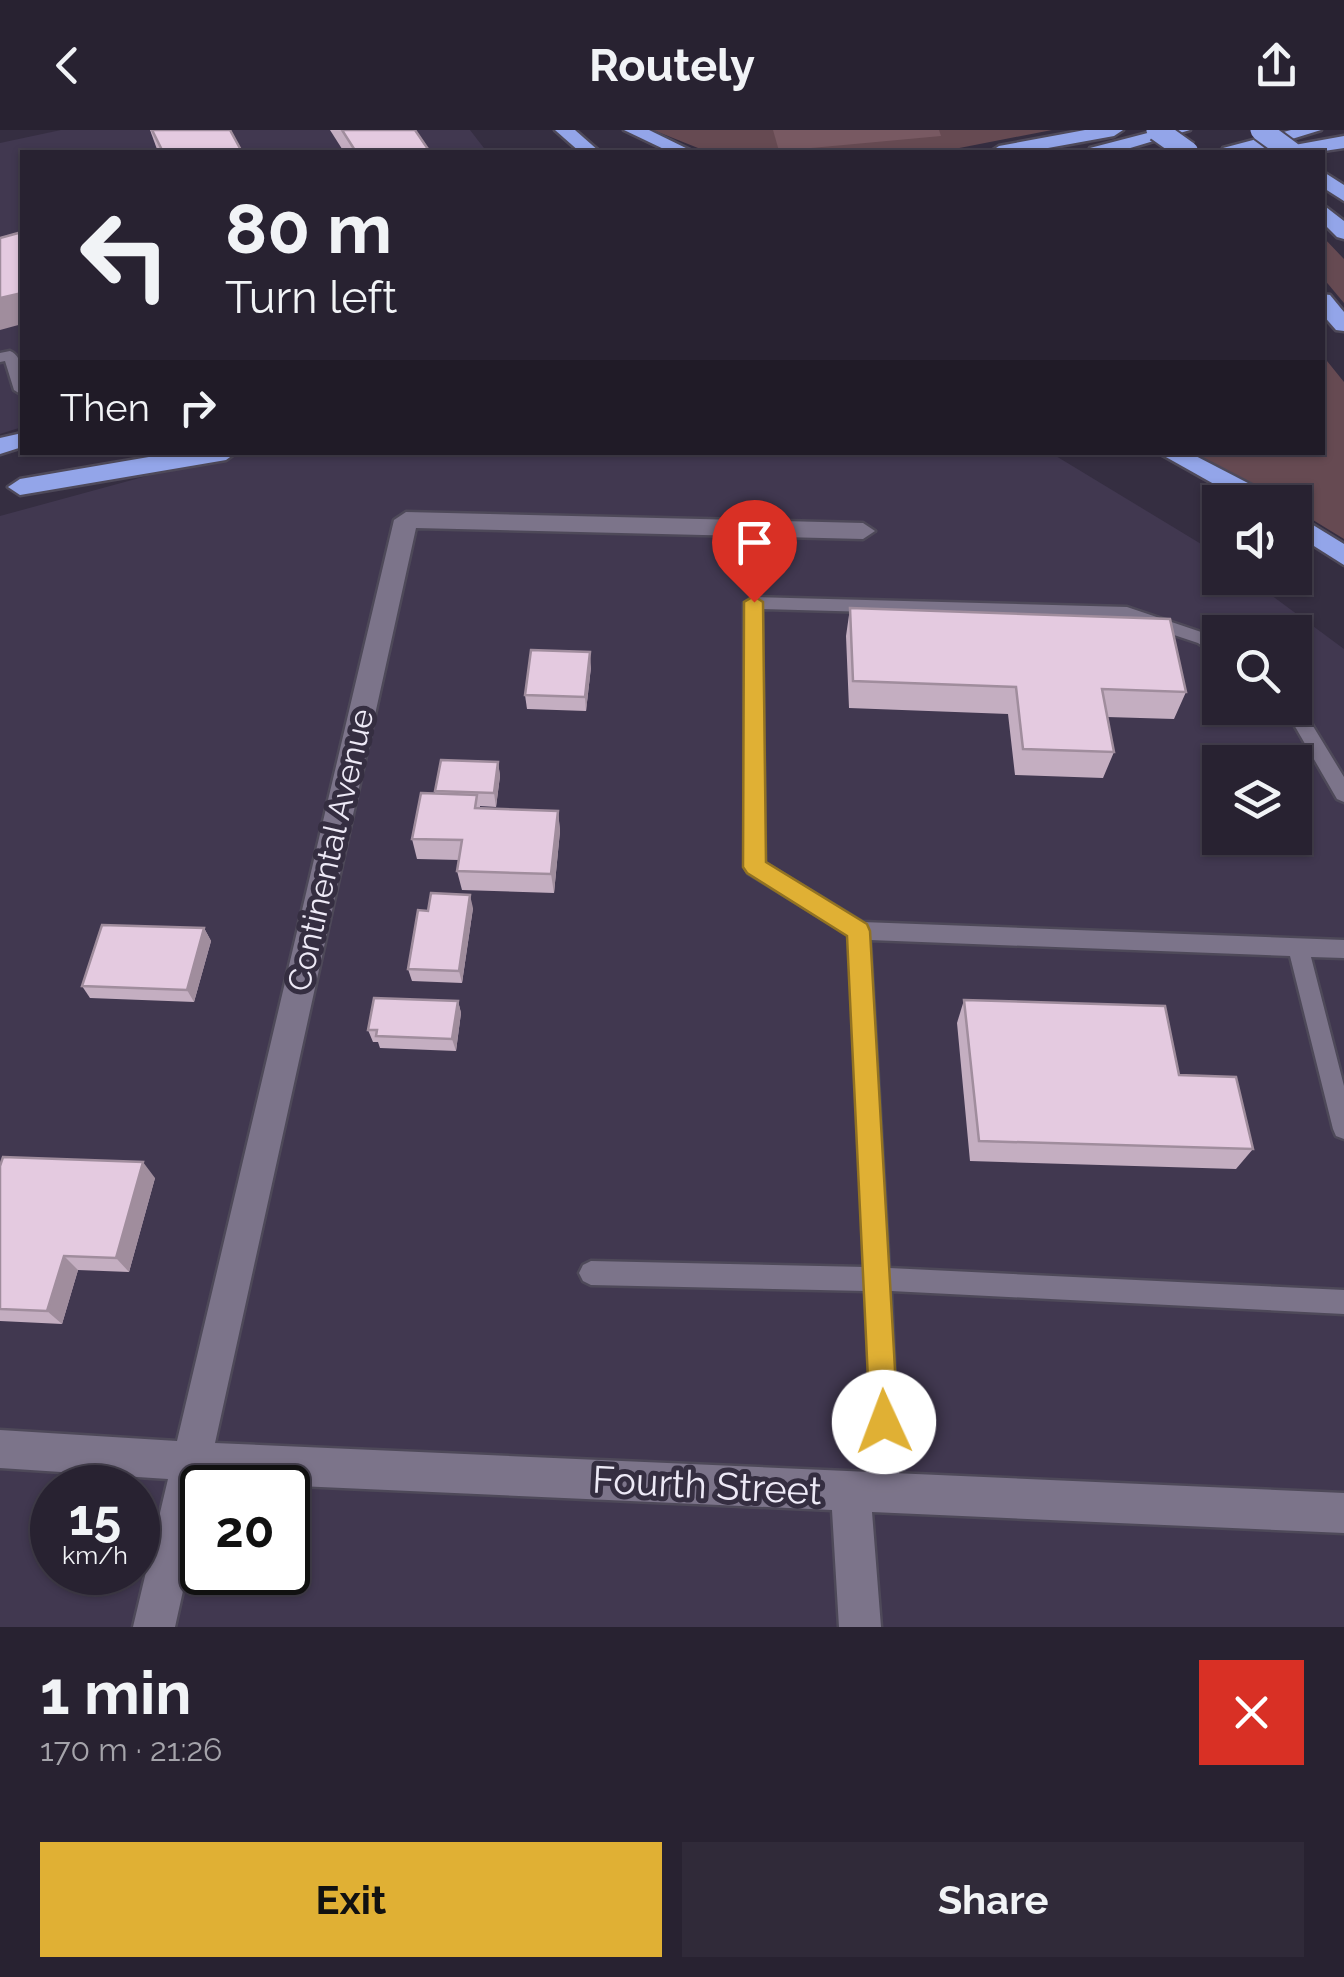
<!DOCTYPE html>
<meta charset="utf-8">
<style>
:root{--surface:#282231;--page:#302a39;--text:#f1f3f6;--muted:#a5a4ab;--line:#443f4d;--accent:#e0b034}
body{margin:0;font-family:Raleway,sans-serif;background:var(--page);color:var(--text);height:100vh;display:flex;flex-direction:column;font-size:38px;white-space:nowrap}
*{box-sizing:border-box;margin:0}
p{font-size:32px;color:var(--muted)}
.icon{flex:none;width:55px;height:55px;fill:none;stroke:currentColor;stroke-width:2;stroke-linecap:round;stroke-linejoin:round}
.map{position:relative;height:1497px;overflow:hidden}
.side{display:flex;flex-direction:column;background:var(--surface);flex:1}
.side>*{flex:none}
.top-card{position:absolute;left:20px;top:20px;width:1305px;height:305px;border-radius:0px;box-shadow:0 2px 8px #0004,0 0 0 2px var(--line);background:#282231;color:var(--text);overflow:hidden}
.tools{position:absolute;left:1202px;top:355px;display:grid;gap:20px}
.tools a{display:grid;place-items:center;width:110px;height:110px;border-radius:0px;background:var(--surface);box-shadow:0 2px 8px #0004,0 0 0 2px var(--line);font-size:50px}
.speed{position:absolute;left:30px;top:1335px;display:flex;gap:20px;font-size:50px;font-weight:700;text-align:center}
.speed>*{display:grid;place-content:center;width:130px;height:130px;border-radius:50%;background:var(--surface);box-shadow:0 2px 8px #0004,0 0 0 2px var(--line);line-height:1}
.speed small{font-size:25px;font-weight:400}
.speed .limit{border:5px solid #111;border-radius:15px;background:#fff;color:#111}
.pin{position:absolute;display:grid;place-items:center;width:85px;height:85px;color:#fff;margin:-102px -42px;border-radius:50% 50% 50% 0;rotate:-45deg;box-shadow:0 0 10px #0007}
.pin .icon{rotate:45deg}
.me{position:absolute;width:110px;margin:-55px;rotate:358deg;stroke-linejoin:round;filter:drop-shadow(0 0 8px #0008)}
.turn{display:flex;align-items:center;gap:35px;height:210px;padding:0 40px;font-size:45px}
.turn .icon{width:130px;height:130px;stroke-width:2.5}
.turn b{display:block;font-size:70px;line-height:85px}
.then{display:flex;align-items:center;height:95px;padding:0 40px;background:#0003;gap:20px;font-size:38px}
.round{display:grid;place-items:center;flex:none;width:105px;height:105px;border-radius:0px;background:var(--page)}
.summary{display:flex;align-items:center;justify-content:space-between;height:170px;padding:0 40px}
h1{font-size:60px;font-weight:700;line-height:75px}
.cta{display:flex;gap:20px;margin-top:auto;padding:20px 40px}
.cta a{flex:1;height:115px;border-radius:0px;background:var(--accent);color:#111;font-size:40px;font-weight:700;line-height:115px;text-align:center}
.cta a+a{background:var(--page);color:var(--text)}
header{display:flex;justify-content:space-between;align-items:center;height:130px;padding:0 40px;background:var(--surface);font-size:45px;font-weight:700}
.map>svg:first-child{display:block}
.built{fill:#413850;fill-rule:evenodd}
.green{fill:#664a52}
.forest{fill:#785962}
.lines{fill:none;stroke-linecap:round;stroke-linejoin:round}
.lane-casing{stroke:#4e4959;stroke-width:5}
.street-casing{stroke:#4e4959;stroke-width:5}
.highway-casing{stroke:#4e4959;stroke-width:5}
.lane{fill:#7c748a;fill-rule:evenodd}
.street{fill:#7c748a;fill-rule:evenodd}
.highway{fill:#93a5e9;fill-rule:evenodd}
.highway-bridge-casing{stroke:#4e4959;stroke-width:25;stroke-linecap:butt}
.highway-bridge{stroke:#93a5e9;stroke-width:21}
.wall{fill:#c4aec1}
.shaded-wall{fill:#a08d9d}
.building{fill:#e4cae0;stroke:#a08d9d;stroke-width:2.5}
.route{fill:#e0b034;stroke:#927222;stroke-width:2.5}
.labels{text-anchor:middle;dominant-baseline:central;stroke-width:10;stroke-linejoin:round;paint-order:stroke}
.street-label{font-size:32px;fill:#ede9f6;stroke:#352e41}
.near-street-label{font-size:38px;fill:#ede9f6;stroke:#352e41}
</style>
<header><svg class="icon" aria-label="back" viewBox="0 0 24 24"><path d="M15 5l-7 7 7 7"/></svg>Routely<svg class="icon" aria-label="share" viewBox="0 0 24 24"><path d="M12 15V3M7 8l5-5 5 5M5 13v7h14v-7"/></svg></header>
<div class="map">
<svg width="1344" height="1497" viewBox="0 0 1344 1497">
<rect width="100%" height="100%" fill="#352e41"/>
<g class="built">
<polygon points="61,0 470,0 487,22 22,22 22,297 0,304 0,13"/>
<path d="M231 323H1051L1211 420 1220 427V448H1248L1344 519V1497H0V386ZM1220 502H1295V578H1220ZM1220 632H1295V708H1220ZM52 1358H138V1442H52ZM202 1358H288V1442H202Z"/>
</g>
<g class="green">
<polygon points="653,0 1052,0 939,22 708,22"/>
<polygon points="1323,107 1344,129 1344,173 1323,148"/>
<polygon points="1323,226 1344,252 1344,409 1295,379 1295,372 1285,372 1188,323 1322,322"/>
</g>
<polygon class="forest" points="773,0 939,0 941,6 779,21"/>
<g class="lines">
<defs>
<g id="lane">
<path d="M10 221C25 227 22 250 22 265L14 260 5 231 0 232V223Z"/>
<polygon points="753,467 1127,477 1210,505 1220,512 1220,528 1198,513 1126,489 762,479 765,733 862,792 1344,810 1344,828 1311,827 1344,956 1344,1009 1336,1006 1333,999 1290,826 870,810 889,1138 1344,1160 1344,1184 891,1161 900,1363 896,1372 887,1376 878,1372 874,1363 866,1161 591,1155 583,1151 579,1143 583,1135 591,1131 865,1137 849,805 748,743 745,737 744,473"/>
<polygon points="1295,575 1305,583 1344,647 1344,672 1337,669 1293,593 1277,578"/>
</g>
<polygon id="street" points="406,382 863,393 875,401 863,409 416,398 215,1313 1344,1363 1344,1403 872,1382 881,1497 839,1497 832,1380 207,1352 175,1497 133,1497 168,1349 0,1338 0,1300 177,1311 394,390"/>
<g id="highway">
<polygon points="555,0 575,0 600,22 580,22"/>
<polygon points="624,0 649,0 694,22 670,22"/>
<polygon points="1085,0 1123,0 1114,6 1026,22 990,22 999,16"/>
<polygon points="1159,0 1190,0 1117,22 1088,22 1090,18"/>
<polygon points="1291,0 1321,0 1250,22 1221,22 1223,18"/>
<polygon points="1344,6 1344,18 1317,22 1280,22 1289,16"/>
<polygon points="1322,41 1344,55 1344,71 1322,57"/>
<polygon points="1322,74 1344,91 1344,109 1337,107 1322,92"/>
<polygon points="1322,164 1330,165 1344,182 1344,201 1336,200 1322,184"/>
<polygon points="22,303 22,317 0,324 0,308"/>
<polygon points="178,322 237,322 226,330 20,365 8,357 20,349"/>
<polygon points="1157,322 1188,322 1273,366 1276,372 1246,372"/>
<polygon points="1295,384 1344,414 1344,435 1295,404"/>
</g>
</defs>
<use href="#lane" class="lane-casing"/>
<use href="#street" class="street-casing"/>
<use href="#highway" class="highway-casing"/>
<use href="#lane" class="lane"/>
<use href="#street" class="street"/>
<use href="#highway" class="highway"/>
<defs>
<g id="highway-bridge">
<polyline points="1157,0 1188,22"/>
<polyline points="1261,0 1291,22"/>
</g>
</defs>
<use href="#highway-bridge" class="highway-bridge-casing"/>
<use href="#highway-bridge" class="highway-bridge"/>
</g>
<g class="wall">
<polygon points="150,0 230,0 242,22 158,22"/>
<polygon points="330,0 415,0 430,22 344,22"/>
<polygon points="850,478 1186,562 1174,589 1107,587 1114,622 1103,648 1015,645 1008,584 849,578 846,506"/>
<polygon points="591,537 586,581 527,579 525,565"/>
<polygon points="498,632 500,646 496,677 480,676 480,678 558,681 560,701 554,763 462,760 457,741 459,730 417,729 412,709 435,663 435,661"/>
<polygon points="473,778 462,853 412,851 408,839 428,781"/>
<polygon points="204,798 211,811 194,872 90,868 82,856"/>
<polygon points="964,870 1179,945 1253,1019 1236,1039 970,1031 957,893"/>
<polygon points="458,871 461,883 456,921 380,918 378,912 373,912 368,900"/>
<polygon points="0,1036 155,1048 129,1142 78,1140 62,1194 0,1191"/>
</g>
<g class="shaded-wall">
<polygon points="22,163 22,194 0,200 0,168"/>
<polygon points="590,522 591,537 586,581 585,567"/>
<polygon points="498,632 500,646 496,677 494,663"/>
<polygon points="558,681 560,701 554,763 551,744"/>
<polygon points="470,765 473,778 462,853 459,841"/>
<polygon points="204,798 211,811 194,872 187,860"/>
<polygon points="458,871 461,883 456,921 452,909"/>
<polygon points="143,1032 155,1048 129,1142 116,1128"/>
<polygon points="64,1126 78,1140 62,1194 47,1181"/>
</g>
<g class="building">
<polygon points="152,0 230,0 242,22 163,22"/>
<polygon points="342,0 415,0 430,22 356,22"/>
<polygon points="22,102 22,163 0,168 0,108"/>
<polygon points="850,478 1170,489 1186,562 1102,559 1114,622 1023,619 1016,557 853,551"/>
<polygon points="531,520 590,522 585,567 525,565"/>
<polygon points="441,630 498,632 494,663 435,661"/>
<polygon points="421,663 477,665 475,678 558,681 551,744 457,741 462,710 412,709"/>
<polygon points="431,763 470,765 459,841 408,839 418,780 428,781"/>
<polygon points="102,795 204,798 187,860 82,856"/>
<polygon points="374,868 458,871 452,909 376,906 377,900 368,900"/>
<polygon points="964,870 1165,876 1179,945 1236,947 1253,1019 979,1011"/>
<polygon points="3,1027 143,1032 116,1128 64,1126 47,1181 0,1179 0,1036"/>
</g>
<polygon class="route" points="754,466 763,472 766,732 867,794 870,801 898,1292 894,1302 884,1306 874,1302 870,1292 847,806 747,743 743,737 744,472"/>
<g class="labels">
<g class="street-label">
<text transform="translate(330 720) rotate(-77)">Continental Avenue</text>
</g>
<g class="near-street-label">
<text transform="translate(707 1355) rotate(3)">Fourth Street</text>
</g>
</g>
</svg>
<div class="tools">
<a><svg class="icon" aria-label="sound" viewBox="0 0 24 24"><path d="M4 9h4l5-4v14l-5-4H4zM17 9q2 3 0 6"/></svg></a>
<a><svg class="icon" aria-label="search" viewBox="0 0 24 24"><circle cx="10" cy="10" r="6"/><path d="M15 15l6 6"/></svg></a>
<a><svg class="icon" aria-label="layers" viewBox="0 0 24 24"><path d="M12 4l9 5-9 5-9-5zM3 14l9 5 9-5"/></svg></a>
</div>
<div class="speed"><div>15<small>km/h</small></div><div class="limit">20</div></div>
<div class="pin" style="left:754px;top:472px;background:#d93025"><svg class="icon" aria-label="arrive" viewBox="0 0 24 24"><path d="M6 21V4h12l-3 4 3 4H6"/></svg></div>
<svg class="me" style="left:884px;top:1292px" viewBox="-20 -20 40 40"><circle r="19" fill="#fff"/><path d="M0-13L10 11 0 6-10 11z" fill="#e0b034"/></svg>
<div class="top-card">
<div class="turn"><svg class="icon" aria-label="left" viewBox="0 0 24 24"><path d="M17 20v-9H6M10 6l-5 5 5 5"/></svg><div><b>80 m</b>Turn left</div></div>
<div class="then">Then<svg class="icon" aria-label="right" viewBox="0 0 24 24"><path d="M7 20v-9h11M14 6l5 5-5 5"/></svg></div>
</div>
</div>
<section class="side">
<div class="summary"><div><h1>1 min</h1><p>170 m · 21:26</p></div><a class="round" style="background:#d93025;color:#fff"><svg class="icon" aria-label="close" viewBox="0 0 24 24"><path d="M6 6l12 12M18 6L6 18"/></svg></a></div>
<div class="cta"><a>Exit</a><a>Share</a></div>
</section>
